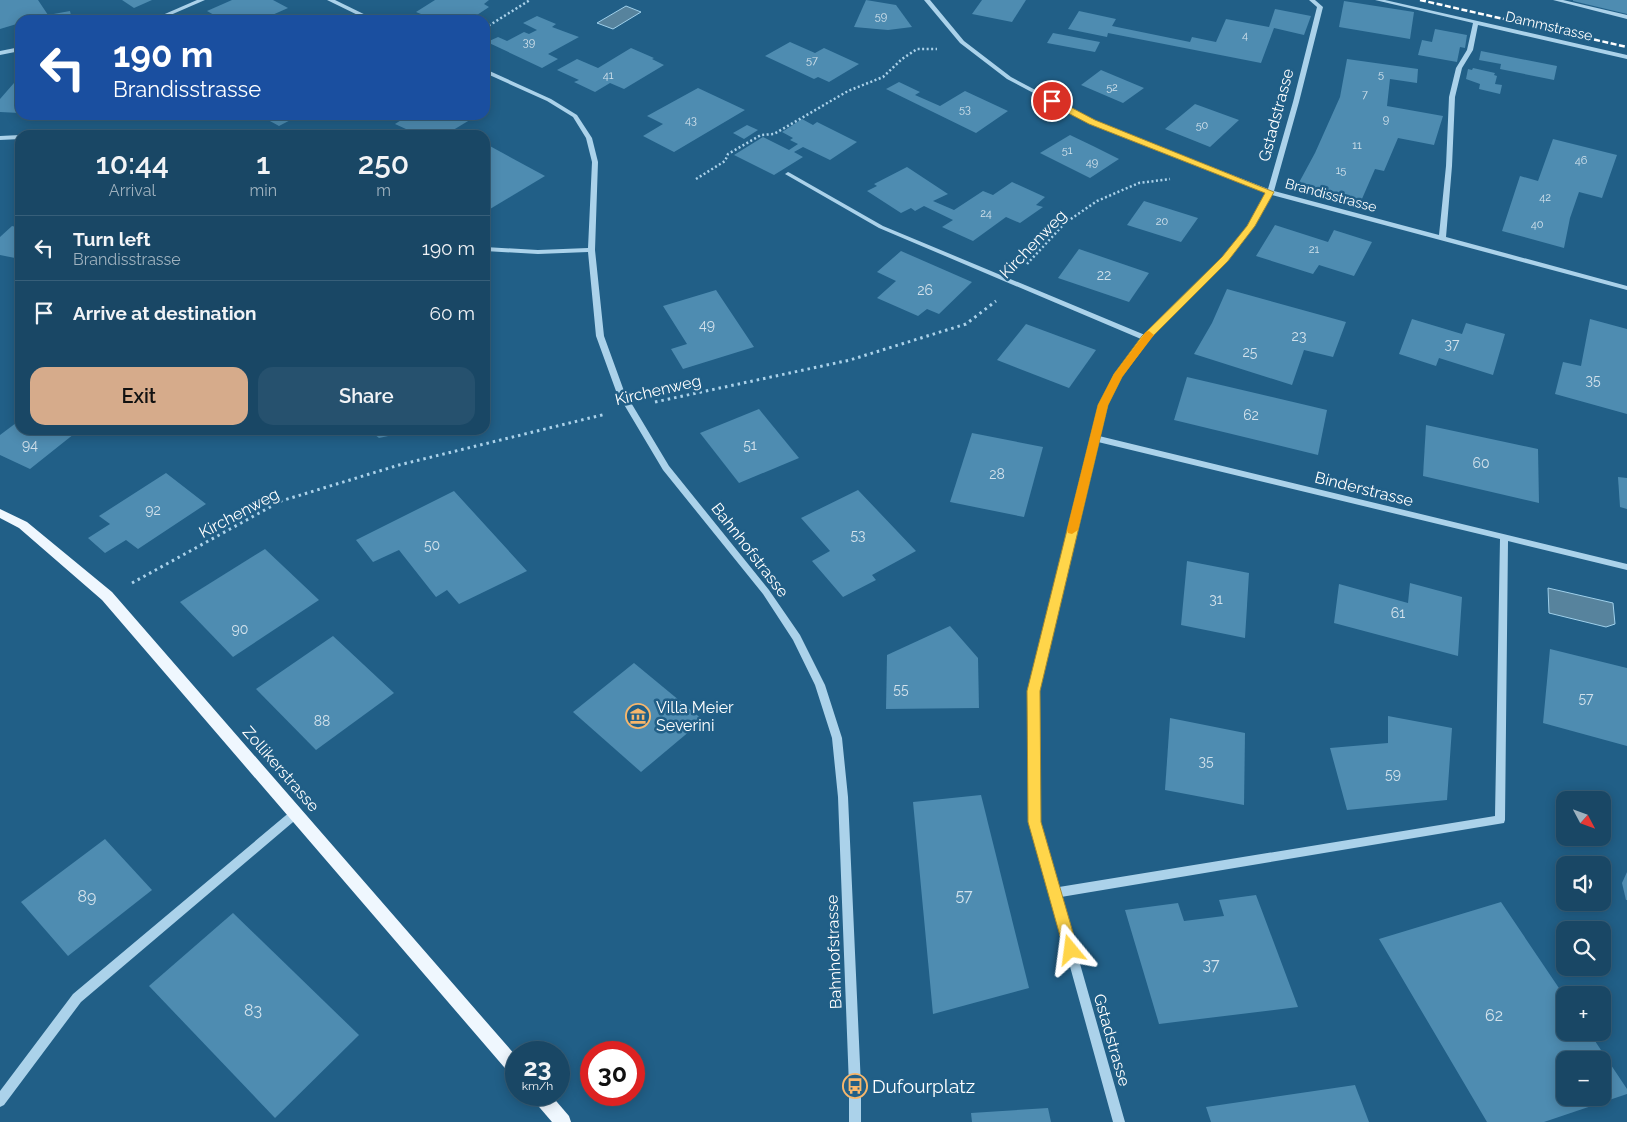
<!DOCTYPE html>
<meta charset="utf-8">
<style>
:root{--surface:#194765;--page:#26516e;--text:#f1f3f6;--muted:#9fb2bf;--line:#375f79;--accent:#d6ab8b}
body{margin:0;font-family:Raleway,sans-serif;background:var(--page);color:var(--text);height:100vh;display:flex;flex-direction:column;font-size:19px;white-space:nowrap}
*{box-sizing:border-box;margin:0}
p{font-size:16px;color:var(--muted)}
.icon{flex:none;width:28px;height:28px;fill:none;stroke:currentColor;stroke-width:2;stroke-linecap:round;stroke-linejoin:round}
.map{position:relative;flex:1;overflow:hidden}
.sheet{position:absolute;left:15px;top:130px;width:475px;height:305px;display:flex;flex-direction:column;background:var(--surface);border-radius:15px;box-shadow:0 2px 12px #0003,0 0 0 1px var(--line)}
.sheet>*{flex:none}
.top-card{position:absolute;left:15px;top:15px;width:475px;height:105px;border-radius:15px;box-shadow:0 2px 12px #0003,0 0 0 1px var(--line);background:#1a4fa0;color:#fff;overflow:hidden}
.needle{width:32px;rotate:131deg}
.buttons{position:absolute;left:1556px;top:791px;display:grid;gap:10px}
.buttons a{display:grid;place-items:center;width:55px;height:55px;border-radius:10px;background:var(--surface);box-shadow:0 2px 12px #0003,0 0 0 1px var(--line);font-size:25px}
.speed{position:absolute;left:505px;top:1041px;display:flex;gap:10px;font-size:25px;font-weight:700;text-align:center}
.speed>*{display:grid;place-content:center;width:65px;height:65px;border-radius:50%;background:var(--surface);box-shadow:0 2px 12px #0003,0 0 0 1px var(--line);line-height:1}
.speed small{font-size:12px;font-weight:400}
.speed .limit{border:8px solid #d22;background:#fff;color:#111}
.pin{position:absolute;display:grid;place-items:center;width:42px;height:42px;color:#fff;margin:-21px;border:2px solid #fff;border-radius:50%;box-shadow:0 1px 5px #0007}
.me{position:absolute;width:55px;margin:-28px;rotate:344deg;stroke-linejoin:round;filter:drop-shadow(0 0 4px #0008)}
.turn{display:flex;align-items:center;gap:18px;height:105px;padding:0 15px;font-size:22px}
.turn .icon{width:65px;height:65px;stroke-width:2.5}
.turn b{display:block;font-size:35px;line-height:42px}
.eta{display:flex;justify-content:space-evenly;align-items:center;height:85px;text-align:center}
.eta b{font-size:30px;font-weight:600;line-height:35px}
.button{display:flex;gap:10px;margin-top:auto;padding:10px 15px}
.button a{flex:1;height:58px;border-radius:15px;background:var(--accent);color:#111;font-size:20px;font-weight:600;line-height:58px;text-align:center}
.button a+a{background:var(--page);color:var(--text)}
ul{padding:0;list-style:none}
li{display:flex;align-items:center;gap:15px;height:65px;padding:0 15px;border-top:1px solid var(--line)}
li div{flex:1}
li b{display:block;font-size:19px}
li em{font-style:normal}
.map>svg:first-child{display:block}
.water{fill:#57839d;stroke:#9fd0eb}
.building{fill:#4e8cb1;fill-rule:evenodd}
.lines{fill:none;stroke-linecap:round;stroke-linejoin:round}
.path-far1{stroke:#abd2ea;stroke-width:2.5;stroke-dasharray:2 2.5;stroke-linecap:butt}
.path{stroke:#abd2ea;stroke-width:3;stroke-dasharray:2.5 4;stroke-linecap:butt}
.minor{fill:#abd2ea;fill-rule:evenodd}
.major{fill:#eff7fe;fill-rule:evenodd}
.rail{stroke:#fff;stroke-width:2.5;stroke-dasharray:6 2.5;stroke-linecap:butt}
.route{fill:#ffd54a;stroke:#a68a30}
.slow{fill:#f59e0b}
.labels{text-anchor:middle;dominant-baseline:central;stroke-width:5;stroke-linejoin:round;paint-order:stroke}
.far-number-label{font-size:11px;fill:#d3e2ec}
.far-street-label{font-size:14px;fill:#fff;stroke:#215f87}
.number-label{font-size:14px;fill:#d3e2ec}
.street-label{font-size:16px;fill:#fff;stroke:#215f87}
.poi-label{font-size:16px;fill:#fff;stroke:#215f87;text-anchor:start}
.near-number-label{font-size:16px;fill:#d3e2ec}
.near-poi-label{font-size:19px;fill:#fff;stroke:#215f87;text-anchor:start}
</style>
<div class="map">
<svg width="1627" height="1122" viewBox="0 0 1627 1122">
<rect width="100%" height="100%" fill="#215f87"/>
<g class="water">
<polygon points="626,6 641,12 613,29 597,23"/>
<polygon points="1548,588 1613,603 1615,624 1606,627 1549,613"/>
</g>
<g class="building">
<polygon points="0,0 38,0 48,15 70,11 72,20 20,20 20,23 0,29"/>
<polygon points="122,0 152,0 134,8"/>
<polygon points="232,0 273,0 288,8 261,20 223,20 207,11"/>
<polygon points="435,0 489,0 484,4 489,7 474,17 481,20 436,20 416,12"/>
<polygon points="866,0 896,5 912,27 888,30 854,27"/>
<polygon points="982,0 1026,0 1012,22 972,14"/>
<polygon points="1573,0 1627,0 1627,14 1573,1"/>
<polygon points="1344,1 1414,12 1410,39 1339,27"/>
<polygon points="1275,9 1311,16 1304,35 1274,28 1261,63 1108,33 1107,37 1068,29 1079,11 1116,19 1112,26 1190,42 1192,37 1216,42 1226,19 1269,27"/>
<polygon points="537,16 556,24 552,27 579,37 548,54 558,59 542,68 487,42 498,37 507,41 524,32 529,34 537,30 523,23"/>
<polygon points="1435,29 1467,35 1465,48 1460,47 1457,62 1418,55 1422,40 1432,42"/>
<polygon points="1053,33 1100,42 1095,52 1047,43"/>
<polygon points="790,42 815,53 824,48 859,64 829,82 818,77 814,79 765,56"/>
<polygon points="631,48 654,58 652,59 664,65 624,89 610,83 595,92 574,82 579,80 557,70 577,59 598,68"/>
<polygon points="1481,51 1557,66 1554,80 1500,69 1501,64 1479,60"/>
<polygon points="1347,59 1418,69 1417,83 1390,79 1387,106 1443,116 1434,145 1398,138 1384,171 1375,169 1358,208 1295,190 1315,153 1340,97"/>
<polygon points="1473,68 1495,73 1494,75 1497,76 1495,84 1502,85 1500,94 1479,89 1480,84 1466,79 1468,69 1472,70"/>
<polygon points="1101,70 1144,88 1123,103 1081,85"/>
<polygon points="899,82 920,92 915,95 940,106 965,91 1008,111 976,133 886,89"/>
<polygon points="14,83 20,83 20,113 0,112 0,99"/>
<polygon points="698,88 745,110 674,152 643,136 663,124 647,116"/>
<polygon points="1195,104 1239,120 1210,147 1165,129"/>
<polygon points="259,115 300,115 279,126"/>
<polygon points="409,115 478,115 445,135 419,135 395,124"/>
<polygon points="802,119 813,125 817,122 857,142 830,160 803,147 794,152 803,157 774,175 734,155 763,137 789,150 798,144 790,140 793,138 782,132"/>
<polygon points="747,125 758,130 744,139 733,133"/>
<polygon points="1070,135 1093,146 1119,159 1090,178 1040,153"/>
<polygon points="1553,139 1617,155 1602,198 1579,192 1570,218 1564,248 1502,231 1520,176 1538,181"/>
<polygon points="488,145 545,176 485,212 485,147"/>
<polygon points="907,167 948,194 933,201 954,210 983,191 993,195 1012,182 1045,197 1036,205 1043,207 1020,223 1006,217 973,241 942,227 953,220 924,206 915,211 911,208 901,213 867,191 877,186 874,184"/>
<polygon points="1144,201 1198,218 1181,242 1127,225"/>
<polygon points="1275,225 1328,242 1334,230 1372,242 1354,276 1319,265 1313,274 1256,256"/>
<polygon points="12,226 20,228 20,259 0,255 0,237"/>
<polygon points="1079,249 1149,273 1129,302 1058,278"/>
<polygon points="901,251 972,282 939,314 927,309 918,316 877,298 896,281 877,272"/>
<polygon points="1227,289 1346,322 1333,357 1304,350 1292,385 1194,354 1212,323"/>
<polygon points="716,290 754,347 683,369 671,349 687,344 663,306"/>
<polygon points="1412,319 1462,334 1466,323 1505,334 1493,375 1439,358 1436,366 1399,354"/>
<polygon points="1590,319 1627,329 1627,414 1555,394 1563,362 1581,366"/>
<polygon points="1026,324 1096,350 1069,388 997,360"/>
<polygon points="1187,377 1327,410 1318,455 1174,420"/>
<polygon points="759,409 799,458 739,483 700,433"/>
<polygon points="20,420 20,430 79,430 30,469 0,455 0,435"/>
<polygon points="1426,425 1538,449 1539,503 1423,476"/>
<polygon points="369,430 411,430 411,431 379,438"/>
<polygon points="972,433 1043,447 1024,517 950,502"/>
<polygon points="166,473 206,504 138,549 126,540 105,553 88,538 110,524 99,516"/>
<polygon points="1618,477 1627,478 1627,509 1620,507"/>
<polygon points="858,490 916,551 872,575 876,580 843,597 812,561 830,551 801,518"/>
<polygon points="454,491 527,571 459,604 447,590 436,597 399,550 373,562 356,540"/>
<polygon points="265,549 319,600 233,657 180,602"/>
<polygon points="1187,561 1249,573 1245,638 1181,625"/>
<polygon points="1410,583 1462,597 1458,656 1334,623 1339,584 1408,603"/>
<polygon points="950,626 978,658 979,708 886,709 887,655"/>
<polygon points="333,636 394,693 316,750 256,689"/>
<polygon points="1550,649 1627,668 1627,746 1543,723"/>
<polygon points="634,663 703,720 641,772 573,712"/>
<polygon points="1388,716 1452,728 1447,800 1347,810 1330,748 1388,743"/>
<polygon points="1170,718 1245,733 1244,805 1165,790"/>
<polygon points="981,795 1029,988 933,1014 913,802"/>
<polygon points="105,839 152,890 68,956 21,902"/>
<polygon points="1627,872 1627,900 1626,900 1622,883"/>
<polygon points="1256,895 1298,1007 1159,1024 1125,910 1178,903 1184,921 1224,916 1219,900"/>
<path d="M1501 902 1565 997V1032H1589L1627 1089V1094L1544 1122H1487L1379 939ZM1565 1060H1602V1098H1565Z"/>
<polygon points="233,913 359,1035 275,1118 149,986"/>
<polygon points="1355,1085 1369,1122 1211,1122 1206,1107"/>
<polygon points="1048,1108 1051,1122 972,1122 971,1113"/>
</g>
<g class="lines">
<g class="path-far1">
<polyline points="485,28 530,0"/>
<polyline points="696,179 725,161 728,154 761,135 774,134 848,91 883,77 902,59 917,49 937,49"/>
<polyline points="1027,264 1065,223 1097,201 1139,183 1170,179"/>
</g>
<g class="path">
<polyline points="655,402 850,360 966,324 996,301"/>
<polyline points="132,583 281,501 399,465 606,414"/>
</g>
<g class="minor">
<polygon points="197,0 205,0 159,20 151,20"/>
<polygon points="327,0 335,0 376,20 368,20"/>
<path d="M924 0H930L964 41 1011 77 1094 121 1268 189 1293 102 1317 7 1309 0H1315L1323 7 1299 102 1274 191 1439 235 1446 166 1449 97 1456 68 1467 50 1473 23 1375 0H1385L1627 55V59L1478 25 1473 50 1462 68 1455 97 1452 166 1446 237 1627 286V290L1272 195C1259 218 1245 241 1227 261 1186 307 1133 344 1108 403 1104 413 1102 425 1099 436L1627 564V570L1508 541 1505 820 1504 823 1061 897 1125 1122H1113L1030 822 1028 691 1099 405 1114 374 1141 339 879 228 785 174 788 172 790 173 883 226 1145 335 1223 257 1248 225 1266 193 1090 123 1007 79 960 43ZM1098 442 1500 539 1495 816 1059 887 1040 822 1038 691Z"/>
<polygon points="1553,0 1563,0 1627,15 1627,19"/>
<polygon points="20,47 20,51 0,55 0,51"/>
<polygon points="485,69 551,99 577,115 592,138 598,162 595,250 604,336 624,391 669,466 769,590 800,635 825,685 842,738 848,797 861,1086 861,1122 849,1122 849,1086 838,797 832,738 815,685 793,640 763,594 663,470 616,391 596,336 588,252 538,254 485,251 485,247 538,250 588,248 592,162 586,138 573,117 547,101 485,73"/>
<polygon points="20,135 20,139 0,140 0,136"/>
<polygon points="295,809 299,811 300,814 299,817 81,1002 4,1105 0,1107 0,1091 73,994 291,811"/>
</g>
<g class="major">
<polygon points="0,509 27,522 112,592 516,1056 516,1076 510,1074 102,600 19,528 0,518"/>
<polygon points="532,1095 551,1095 569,1116 571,1122 552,1122 534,1101"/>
</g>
<polyline class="rail" points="1420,0 1627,47"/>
</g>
<polygon class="route" points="1049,99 1055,99 1095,120 1274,192 1255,226 1228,261 1149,340 1122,377 1108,405 1040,691 1041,822 1078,950 1076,955 1071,957 1066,955 1064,950 1028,822 1027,691 1098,405 1114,374 1142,336 1222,257 1247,226 1265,193 1089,124 1049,103"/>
<polygon class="slow" points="1149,331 1154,335 1122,377 1108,405 1078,530 1072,534 1068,533 1067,530 1098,405 1114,374 1146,332"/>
<defs>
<symbol id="museum-ring" viewBox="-11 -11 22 22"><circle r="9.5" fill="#215f87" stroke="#f7b76c" stroke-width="1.5"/><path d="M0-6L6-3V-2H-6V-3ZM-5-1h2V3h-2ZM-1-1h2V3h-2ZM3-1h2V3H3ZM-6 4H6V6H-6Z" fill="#f7b76c"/></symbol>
<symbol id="bus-ring" viewBox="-11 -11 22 22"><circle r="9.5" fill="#215f87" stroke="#f7b76c" stroke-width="1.5"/><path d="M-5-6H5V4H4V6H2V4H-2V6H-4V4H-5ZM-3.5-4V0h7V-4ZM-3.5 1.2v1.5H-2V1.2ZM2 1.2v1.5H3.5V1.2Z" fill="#f7b76c"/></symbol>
</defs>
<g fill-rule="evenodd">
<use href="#museum-ring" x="624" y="702" width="28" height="28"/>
<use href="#bus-ring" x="841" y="1072" width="28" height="28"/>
</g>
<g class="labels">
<g class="far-number-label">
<text x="881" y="16">59</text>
<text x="1245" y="35">4</text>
<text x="529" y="42">39</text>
<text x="812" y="60">57</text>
<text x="1381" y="74">5</text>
<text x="608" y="75">41</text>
<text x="1112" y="87">52</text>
<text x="1365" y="94">7</text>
<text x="965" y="109">53</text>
<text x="1386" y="119">9</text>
<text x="691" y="120">43</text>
<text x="1202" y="125">50</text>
<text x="1357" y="145">11</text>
<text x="1067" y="150">51</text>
<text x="1581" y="160">46</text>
<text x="1092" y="162">49</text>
<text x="1341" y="170">15</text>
<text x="1545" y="197">42</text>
<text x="986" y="213">24</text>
<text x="1162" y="221">20</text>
<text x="1537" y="224">40</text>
<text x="1314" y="249">21</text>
</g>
<g class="far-street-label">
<text transform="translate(1549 26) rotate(13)">Dammstrasse</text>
<text transform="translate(1331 195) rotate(15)">Brandisstrasse</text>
</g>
<g class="number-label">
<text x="1104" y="275">22</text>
<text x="925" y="290">26</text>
<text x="707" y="325">49</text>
<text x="1299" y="336">23</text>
<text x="1452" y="344">37</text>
<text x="1250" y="352">25</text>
<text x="1593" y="380">35</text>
<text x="1251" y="415">62</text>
<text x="30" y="445">94</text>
<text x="750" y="445">51</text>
<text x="1481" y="463">60</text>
<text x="997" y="474">28</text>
<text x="153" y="510">92</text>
<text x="858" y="535">53</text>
<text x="432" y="545">50</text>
<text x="1216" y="599">31</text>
<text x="1398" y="613">61</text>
<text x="240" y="629">90</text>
<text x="901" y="689">55</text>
<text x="1586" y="698">57</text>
<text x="322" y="721">88</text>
<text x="1206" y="761">35</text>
<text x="1393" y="774">59</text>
</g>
<g class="street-label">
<text transform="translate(1276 115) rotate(-75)">Gstadstrasse</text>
<text transform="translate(1033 244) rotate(-46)">Kirchenweg</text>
<text transform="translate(658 390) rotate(-13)">Kirchenweg</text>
<text transform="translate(1364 489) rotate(14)">Binderstrasse</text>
<text transform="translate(239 513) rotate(-28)">Kirchenweg</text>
<text transform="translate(750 550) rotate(52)">Bahnhofstrasse</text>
<text transform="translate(281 769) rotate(49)">Zollikerstrasse</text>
<text transform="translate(834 952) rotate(-92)">Bahnhofstrasse</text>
<text transform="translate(1112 1040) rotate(74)">Gstadstrasse</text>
</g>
<g class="poi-label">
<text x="656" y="707">Villa Meier<tspan x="656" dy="18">Severini</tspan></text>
</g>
<g class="near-number-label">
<text x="964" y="895">57</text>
<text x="87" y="896">89</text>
<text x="1211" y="964">37</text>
<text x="253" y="1010">83</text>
<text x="1494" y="1015">62</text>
</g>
<g class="near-poi-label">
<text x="872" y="1086">Dufourplatz</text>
</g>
</g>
</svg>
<div class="buttons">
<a><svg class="needle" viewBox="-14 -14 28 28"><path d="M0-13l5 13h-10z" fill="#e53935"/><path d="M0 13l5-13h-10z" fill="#9fb2bf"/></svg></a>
<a><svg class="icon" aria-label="sound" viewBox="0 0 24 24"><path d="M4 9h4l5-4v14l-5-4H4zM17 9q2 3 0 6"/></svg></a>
<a><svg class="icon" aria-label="search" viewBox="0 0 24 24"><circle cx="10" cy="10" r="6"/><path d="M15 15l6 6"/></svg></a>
<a>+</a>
<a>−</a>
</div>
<div class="speed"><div>23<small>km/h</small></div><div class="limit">30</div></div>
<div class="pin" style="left:1052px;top:101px;background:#d93025"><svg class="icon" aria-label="arrive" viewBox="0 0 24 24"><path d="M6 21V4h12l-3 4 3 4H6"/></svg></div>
<svg class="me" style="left:1071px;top:950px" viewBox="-20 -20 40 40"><path d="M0-17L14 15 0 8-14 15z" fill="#ffd54a" stroke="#fff" stroke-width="4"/></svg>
<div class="top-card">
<div class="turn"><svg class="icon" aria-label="left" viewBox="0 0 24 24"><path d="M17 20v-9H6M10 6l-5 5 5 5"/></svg><div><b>190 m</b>Brandisstrasse</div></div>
</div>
<section class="sheet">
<div class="eta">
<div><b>10:44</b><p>Arrival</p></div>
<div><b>1</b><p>min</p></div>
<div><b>250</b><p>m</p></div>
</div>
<ul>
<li><svg class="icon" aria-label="left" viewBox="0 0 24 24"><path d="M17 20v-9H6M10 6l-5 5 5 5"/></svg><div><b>Turn left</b><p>Brandisstrasse</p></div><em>190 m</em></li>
<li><svg class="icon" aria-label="arrive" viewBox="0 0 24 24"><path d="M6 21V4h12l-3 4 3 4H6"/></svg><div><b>Arrive at destination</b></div><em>60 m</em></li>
</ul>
<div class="button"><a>Exit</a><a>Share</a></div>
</section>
</div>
